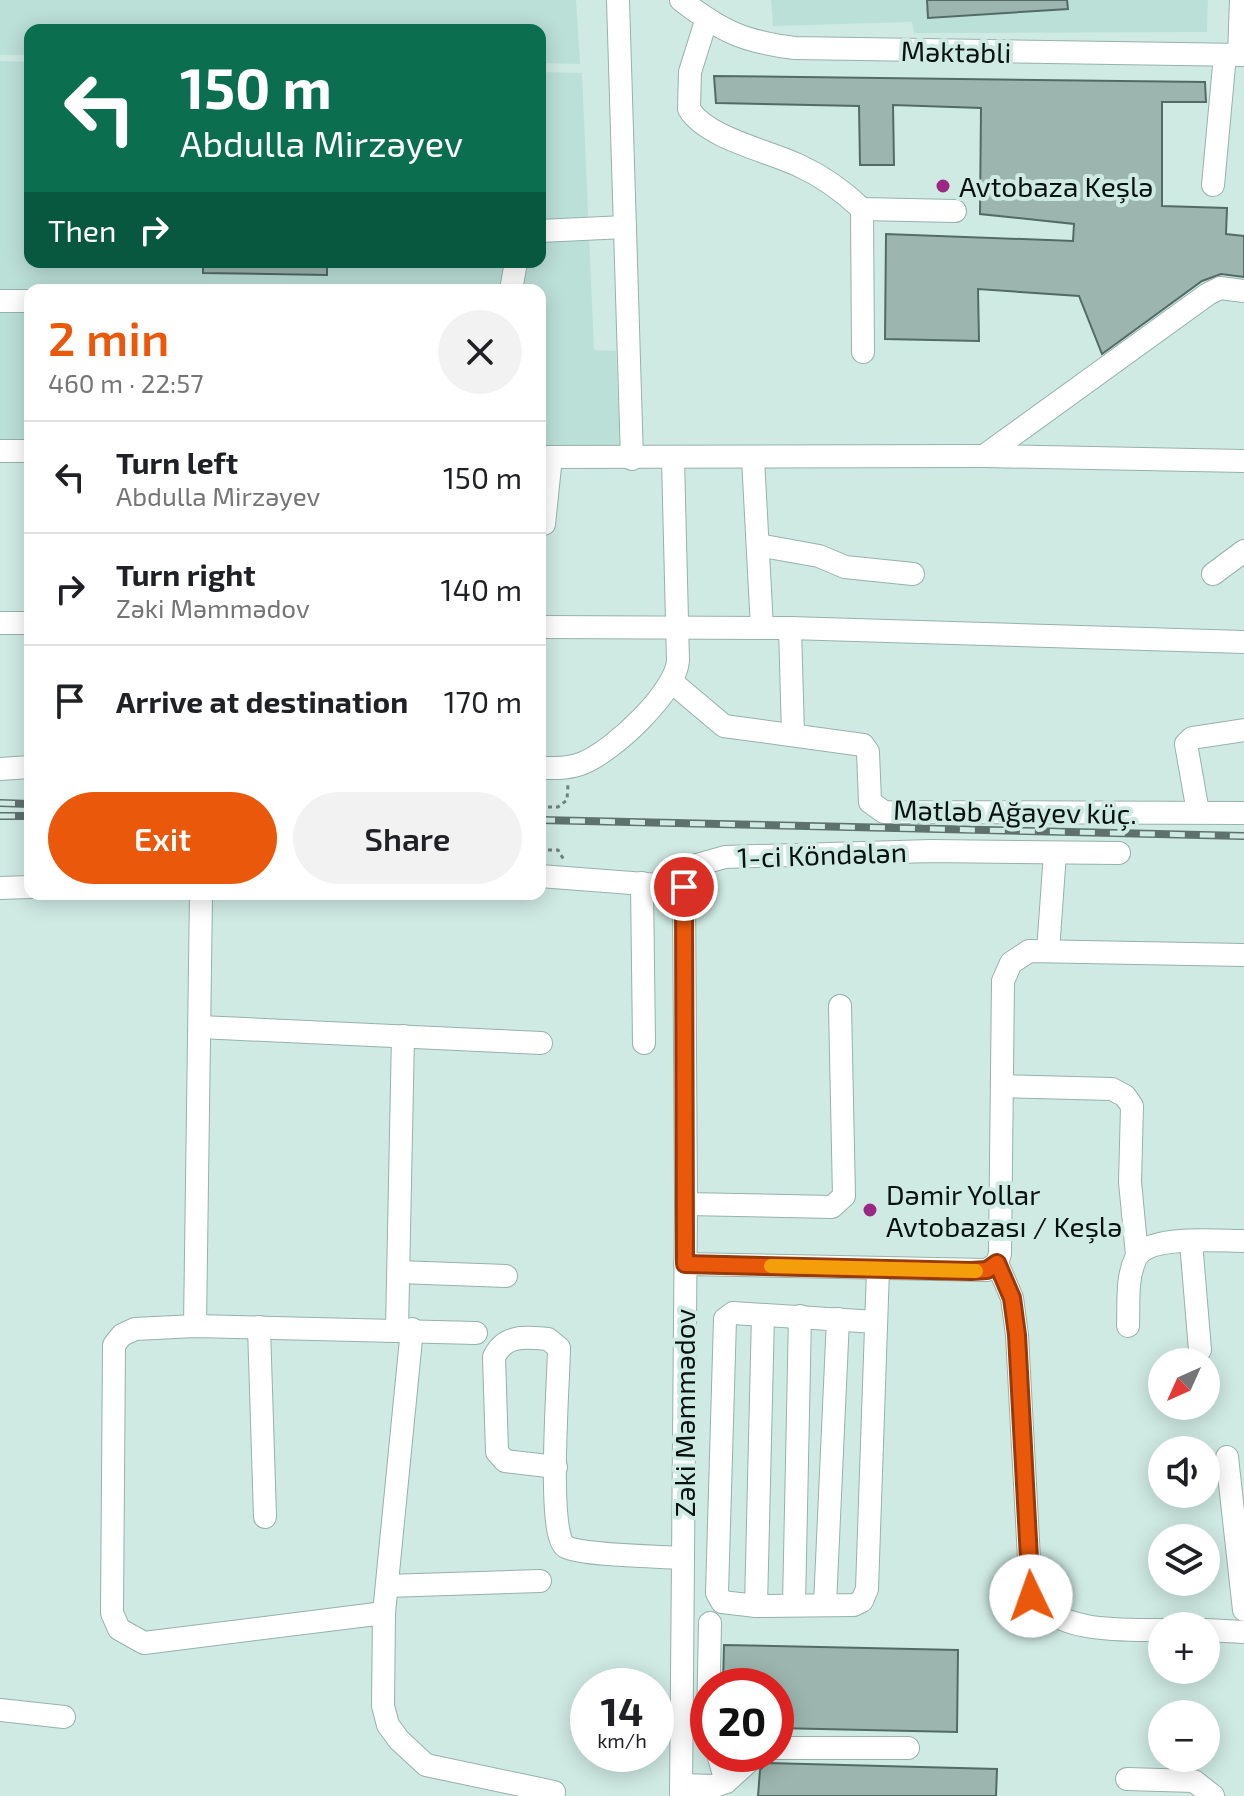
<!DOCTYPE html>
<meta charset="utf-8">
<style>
:root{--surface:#fff;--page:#f2f2f2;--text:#202124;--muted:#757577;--line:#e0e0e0;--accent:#ea580c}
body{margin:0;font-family:"Exo 2",sans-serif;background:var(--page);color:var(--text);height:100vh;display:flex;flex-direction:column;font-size:30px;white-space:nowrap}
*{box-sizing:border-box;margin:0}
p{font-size:26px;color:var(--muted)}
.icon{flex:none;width:44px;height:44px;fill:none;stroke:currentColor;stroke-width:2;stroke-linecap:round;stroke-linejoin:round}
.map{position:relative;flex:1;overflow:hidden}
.side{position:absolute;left:24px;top:284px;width:522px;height:616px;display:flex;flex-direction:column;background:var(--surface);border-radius:16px;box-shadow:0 4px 20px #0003}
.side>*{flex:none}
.hud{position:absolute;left:24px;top:24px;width:522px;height:244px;border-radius:16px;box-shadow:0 4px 20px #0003;background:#0b6e4f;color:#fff;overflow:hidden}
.needle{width:52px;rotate:225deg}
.buttons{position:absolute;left:1148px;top:1348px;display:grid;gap:16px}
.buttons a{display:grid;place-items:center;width:72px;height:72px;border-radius:50%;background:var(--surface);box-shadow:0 4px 20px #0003;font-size:40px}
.speed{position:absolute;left:570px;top:1668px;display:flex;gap:16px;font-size:40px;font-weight:700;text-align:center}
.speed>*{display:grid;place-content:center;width:104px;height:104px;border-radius:50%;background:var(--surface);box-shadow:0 4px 20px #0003;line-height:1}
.speed small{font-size:20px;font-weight:400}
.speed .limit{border:12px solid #d22;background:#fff;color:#111}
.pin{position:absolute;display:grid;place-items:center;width:68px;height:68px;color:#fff;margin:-34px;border:4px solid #fff;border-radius:50%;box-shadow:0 2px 8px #0007}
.me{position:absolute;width:88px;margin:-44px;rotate:357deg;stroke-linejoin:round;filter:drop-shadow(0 0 6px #0008)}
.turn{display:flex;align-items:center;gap:28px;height:168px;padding:0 24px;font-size:36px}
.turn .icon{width:104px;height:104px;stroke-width:2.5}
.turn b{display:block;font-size:56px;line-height:68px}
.then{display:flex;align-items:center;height:76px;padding:0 24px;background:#0003;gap:16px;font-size:30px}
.round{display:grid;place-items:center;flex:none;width:84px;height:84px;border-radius:42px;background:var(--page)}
.overview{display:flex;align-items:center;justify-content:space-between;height:136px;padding:0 24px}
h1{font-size:48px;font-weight:600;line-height:60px;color:var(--accent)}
.cta{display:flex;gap:16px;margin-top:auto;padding:16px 24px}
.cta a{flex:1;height:92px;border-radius:48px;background:var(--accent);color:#fff;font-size:32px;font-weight:600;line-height:92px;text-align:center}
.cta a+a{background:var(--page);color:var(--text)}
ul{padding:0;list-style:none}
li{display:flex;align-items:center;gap:24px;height:112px;padding:0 24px;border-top:2px solid var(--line)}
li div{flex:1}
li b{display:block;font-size:30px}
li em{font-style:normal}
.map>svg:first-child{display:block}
.built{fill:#bbe0d7}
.building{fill:#9cb6af;stroke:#536b65;stroke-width:2}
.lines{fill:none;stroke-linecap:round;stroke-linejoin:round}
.minor-casing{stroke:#97b1ab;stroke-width:24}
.path{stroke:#6f827d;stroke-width:3;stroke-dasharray:4 4;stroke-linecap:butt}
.minor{stroke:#fff;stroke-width:22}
.rail-casing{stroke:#5f716d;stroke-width:8}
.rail{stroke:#cfeae3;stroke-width:5;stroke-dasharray:15;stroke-linecap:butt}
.route-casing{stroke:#983908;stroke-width:20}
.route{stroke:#ea580c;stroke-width:14}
.slow{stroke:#f59e0b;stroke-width:14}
.poi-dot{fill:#9c2883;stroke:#cfeae3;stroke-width:3}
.labels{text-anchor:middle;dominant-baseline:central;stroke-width:8;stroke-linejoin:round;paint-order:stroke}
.street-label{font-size:28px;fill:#081210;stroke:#cfeae3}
.poi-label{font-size:28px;fill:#081210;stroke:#cfeae3;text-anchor:start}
</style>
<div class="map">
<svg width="1244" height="1796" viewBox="0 0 1244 1796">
<rect width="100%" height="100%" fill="#cfeae3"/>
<g class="built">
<polygon points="0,0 576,0 580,64 540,63 540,30 30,30 30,55 0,55"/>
<polygon points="771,0 1208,0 1207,32 914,33 912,22 773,26"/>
<polygon points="0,61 30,62 30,262 540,262 540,72 582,73 594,350 616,351 620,449 540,448 540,290 30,290 30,443 0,443"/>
</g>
<g class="building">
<polygon points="927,0 1067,0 1068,9 928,18"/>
<polygon points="714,76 1205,82 1206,102 1162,102 1162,206 1227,208 1226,234 1244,236 1244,277 1221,274 1202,281 1102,354 1079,296 978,289 979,341 885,339 886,234 1073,241 1074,224 980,214 981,108 893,105 894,165 860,165 859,106 716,103"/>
<polygon points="203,262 327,262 327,275 203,273"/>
<polygon points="724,1645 958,1650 957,1732 776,1728 776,1686 723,1686"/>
<polygon points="767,1763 997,1769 996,1796 758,1796 760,1770"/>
</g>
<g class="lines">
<defs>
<g id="minor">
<polyline points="618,0 632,459"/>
<path d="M681 0C721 31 744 42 795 48L1244 55"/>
<path d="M706 21 690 72 689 109C706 138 769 151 800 166 824 177 843 191 862 209L955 211"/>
<polyline points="1239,55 1241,0"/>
<polyline points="1213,185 1225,55"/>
<polyline points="862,209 863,352"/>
<polyline points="540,231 625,227"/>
<polyline points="511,290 516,262"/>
<polyline points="0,301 30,301"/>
<polyline points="0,451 30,451"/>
<polyline points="984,456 1208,294 1220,288 1244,291"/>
<polyline points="540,457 984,456 1244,461"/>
<polyline points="753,458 762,628"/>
<polyline points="544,524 551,457"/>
<polyline points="758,545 819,556 845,567 913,574"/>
<polyline points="1213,574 1244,551"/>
<polyline points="0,623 30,623"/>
<polyline points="540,627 790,628 1244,642"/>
<polyline points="790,628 793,734"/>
<polyline points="673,683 724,726 863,745 868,752 870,802 884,812 1244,813"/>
<path d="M540 768C555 768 569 769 583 763 613 751 675 693 678 661L673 459"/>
<polyline points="0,769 30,767"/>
<polyline points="1198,812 1186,744 1192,738 1244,730"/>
<polyline points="540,876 684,887 697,865 725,857 931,851 1119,853"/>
<polyline points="642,883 644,1043"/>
<polyline points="0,888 30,887"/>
<polyline points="1048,951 1055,853"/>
<polyline points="200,1027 541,1043"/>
<polyline points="1002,1086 1112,1089 1125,1096 1132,1106 1130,1182 1137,1255"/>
<polyline points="686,1204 832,1207 844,1196 840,1006"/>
<polyline points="1191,1242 1200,1350"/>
<path d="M997 1263 1012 1298 1017 1335 1031 1596C1059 1633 1120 1630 1162 1630"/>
<polyline points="685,1264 987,1270 997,1263 1000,1254 1003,981 1011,963 1029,951 1244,955"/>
<polyline points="399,1272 506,1276"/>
<polyline points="876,1322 733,1313 725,1319 717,1593 722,1602 756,1606 854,1605 862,1601 867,1589 878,1269"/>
<polyline points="195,1326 201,894"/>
<path d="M1128 1326C1129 1304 1126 1278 1136 1258 1148 1234 1219 1241 1244 1241"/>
<polyline points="259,1327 265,1517"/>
<polyline points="397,1329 403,1036"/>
<polyline points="412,1329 384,1613 383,1706 388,1725 399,1740 426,1765 554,1792"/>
<polyline points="1227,1457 1244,1610"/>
<path d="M556 1467 505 1461 497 1452 494 1357C505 1334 526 1337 548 1339L559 1348C559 1376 546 1539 566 1547 586 1556 657 1556 683 1558"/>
<polyline points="387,1586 540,1581"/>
<polyline points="794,1605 800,1316"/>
<polyline points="825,1605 838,1319"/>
<polyline points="756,1606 763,1315"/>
<polyline points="384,1613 144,1643 119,1629 112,1613 114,1345 122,1335 135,1329 195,1326 476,1333"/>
<polyline points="1206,1630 1244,1632"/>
<polyline points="0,1710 64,1717"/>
<polyline points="708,1723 710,1623"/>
<polyline points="776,1748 908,1748"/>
<polyline points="718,1754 726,1782"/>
<polyline points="1127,1779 1194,1781 1213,1796"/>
<polyline points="681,1785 715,1786 726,1782 757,1754"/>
<polyline points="681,1796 686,1204 684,887"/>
</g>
</defs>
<use href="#minor" class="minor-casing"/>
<g class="path">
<polyline points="540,807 558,807 567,800 568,784"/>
<polyline points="540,850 558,850 564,860"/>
</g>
<use href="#minor" class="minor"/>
<defs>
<g id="rail">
<polyline points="0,803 30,804"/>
<polyline points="0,816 30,816"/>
<polyline points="540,820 1244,836"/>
</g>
</defs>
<use href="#rail" class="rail-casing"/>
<use href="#rail" class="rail"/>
</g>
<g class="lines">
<defs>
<polyline id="route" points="684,887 685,1264 971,1271 987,1270 997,1263 1012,1298 1017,1335 1031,1596"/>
</defs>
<use href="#route" class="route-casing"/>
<use href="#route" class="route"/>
<polyline class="slow" points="771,1266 976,1271"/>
</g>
<g class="poi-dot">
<circle cx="943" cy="186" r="8"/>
<circle cx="870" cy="1210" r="8"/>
</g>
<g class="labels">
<g class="street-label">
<text transform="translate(956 51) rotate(1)">Məktəbli</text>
<text transform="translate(1015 811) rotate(1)">Mətləb Ağayev küç.</text>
<text transform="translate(822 854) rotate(-2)">1-ci Köndələn</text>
<text transform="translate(684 1413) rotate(-90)">Zəki Məmmədov</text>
</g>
<g class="poi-label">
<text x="959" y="186">Avtobaza Keşlə</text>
<text x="886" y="1194">Dəmir Yollar<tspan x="886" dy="32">Avtobazası / Keşlə</tspan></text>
</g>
</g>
</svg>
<div class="buttons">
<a><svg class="needle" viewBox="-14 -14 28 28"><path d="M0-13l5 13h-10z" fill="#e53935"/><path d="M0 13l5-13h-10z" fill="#757577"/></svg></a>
<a><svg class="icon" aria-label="sound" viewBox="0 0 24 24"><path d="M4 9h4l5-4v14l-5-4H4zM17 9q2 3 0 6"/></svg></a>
<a><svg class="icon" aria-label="layers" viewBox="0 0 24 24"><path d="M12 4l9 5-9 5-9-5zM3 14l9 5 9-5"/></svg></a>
<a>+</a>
<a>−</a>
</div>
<div class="speed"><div>14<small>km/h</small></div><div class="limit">20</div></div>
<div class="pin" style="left:684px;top:887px;background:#d93025"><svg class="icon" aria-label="arrive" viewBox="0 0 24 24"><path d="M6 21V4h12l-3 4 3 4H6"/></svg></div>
<svg class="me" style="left:1031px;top:1596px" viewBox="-20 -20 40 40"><circle r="19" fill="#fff"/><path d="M0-13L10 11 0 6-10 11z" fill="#ea580c"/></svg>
<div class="hud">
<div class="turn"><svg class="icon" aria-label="left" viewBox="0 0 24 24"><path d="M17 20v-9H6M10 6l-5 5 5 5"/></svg><div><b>150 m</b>Abdulla Mirzəyev</div></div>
<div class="then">Then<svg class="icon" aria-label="right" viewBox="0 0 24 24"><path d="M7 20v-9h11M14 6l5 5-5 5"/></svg></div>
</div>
<section class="side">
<div class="overview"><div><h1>2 min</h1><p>460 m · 22:57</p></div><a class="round"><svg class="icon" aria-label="close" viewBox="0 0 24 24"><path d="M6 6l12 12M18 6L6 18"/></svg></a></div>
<ul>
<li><svg class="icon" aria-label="left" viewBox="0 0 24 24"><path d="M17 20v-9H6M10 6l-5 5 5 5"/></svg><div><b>Turn left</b><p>Abdulla Mirzəyev</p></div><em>150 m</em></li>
<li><svg class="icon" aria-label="right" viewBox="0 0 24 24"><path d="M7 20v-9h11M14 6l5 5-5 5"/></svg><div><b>Turn right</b><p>Zəki Məmmədov</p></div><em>140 m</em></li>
<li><svg class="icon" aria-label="arrive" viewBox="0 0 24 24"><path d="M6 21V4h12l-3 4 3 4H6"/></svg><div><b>Arrive at destination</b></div><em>170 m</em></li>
</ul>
<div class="cta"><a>Exit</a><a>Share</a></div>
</section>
</div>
